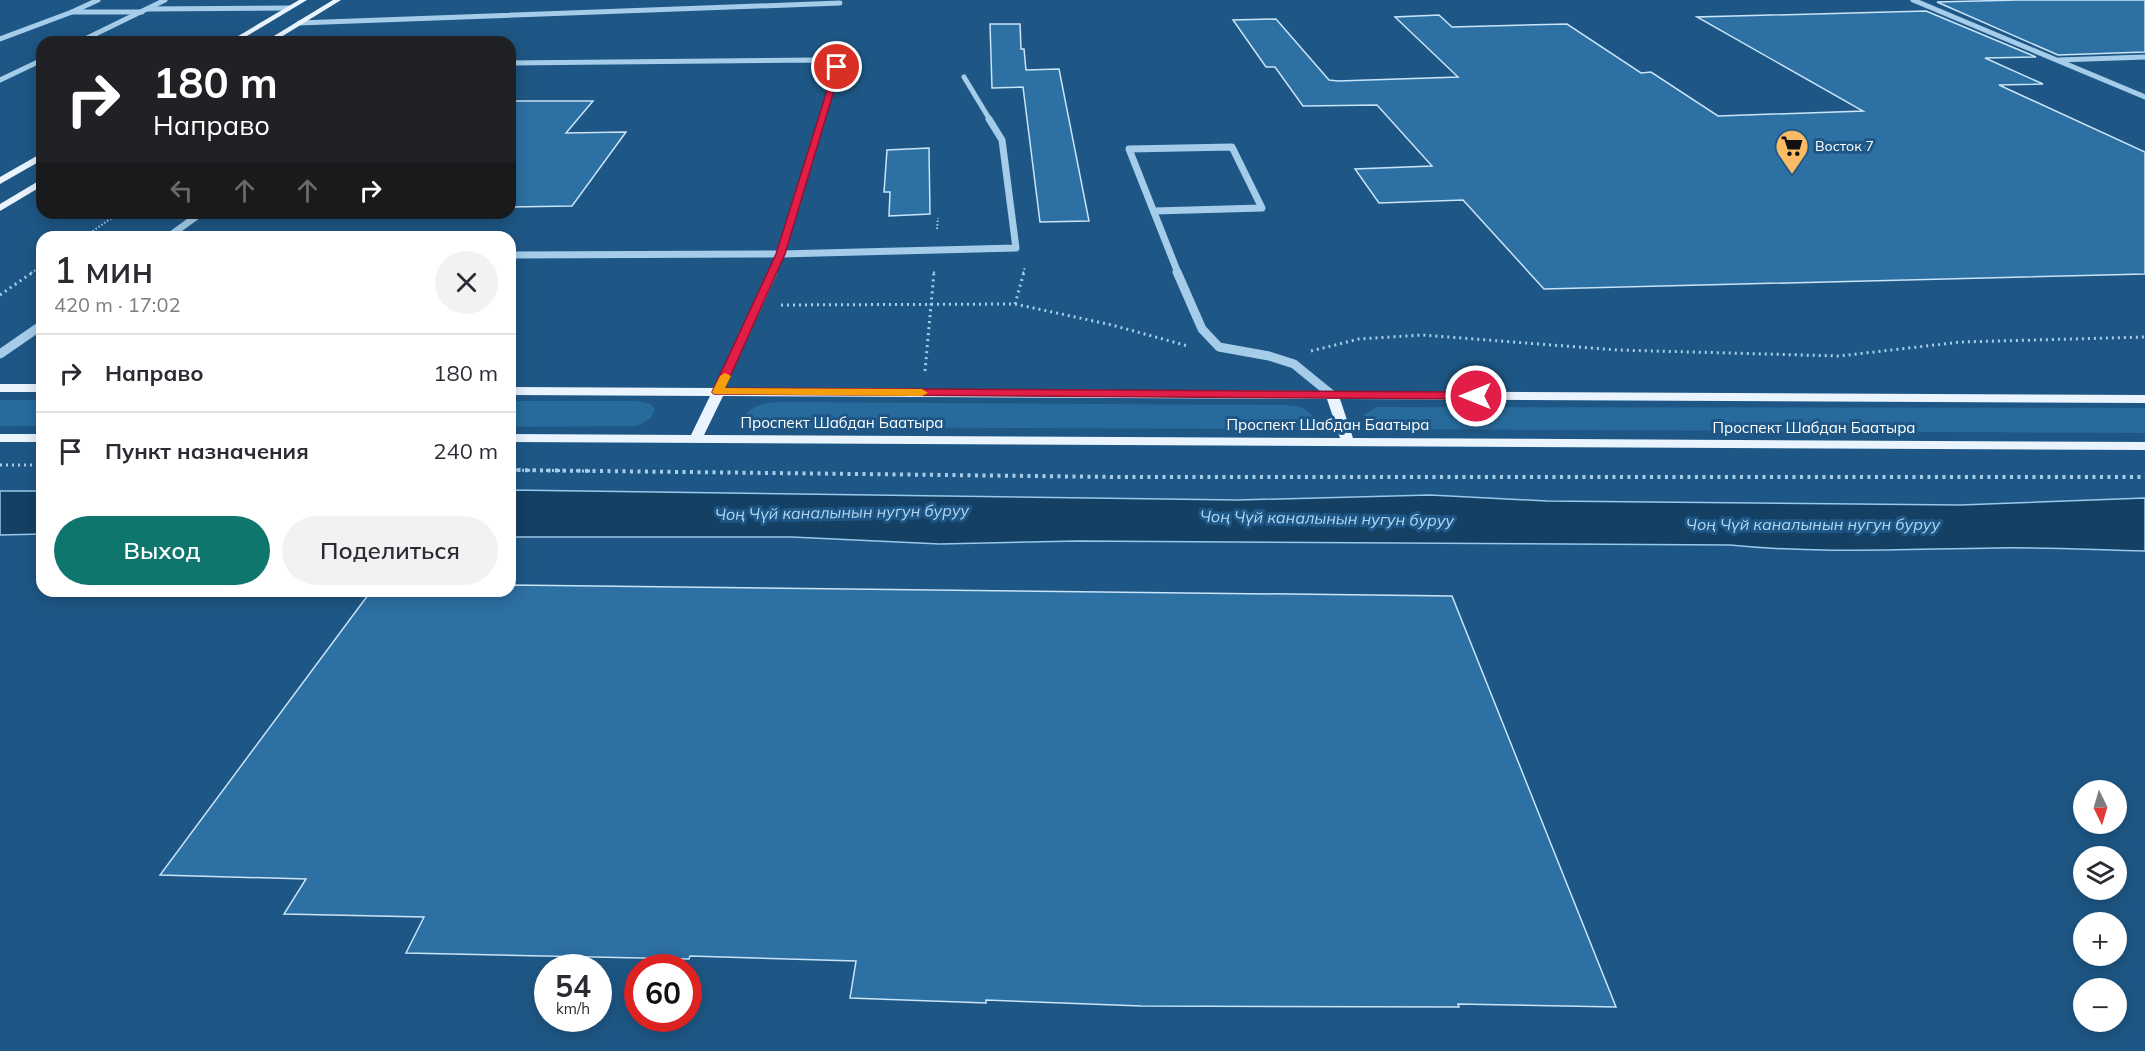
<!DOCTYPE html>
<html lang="ru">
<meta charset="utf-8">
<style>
:root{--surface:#fff;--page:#f2f2f3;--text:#2b2b33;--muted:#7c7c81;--line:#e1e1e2;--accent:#0f766e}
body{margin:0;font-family:Mulish,sans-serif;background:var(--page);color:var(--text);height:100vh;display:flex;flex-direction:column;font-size:22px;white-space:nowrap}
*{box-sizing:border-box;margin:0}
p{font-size:20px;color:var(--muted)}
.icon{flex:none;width:33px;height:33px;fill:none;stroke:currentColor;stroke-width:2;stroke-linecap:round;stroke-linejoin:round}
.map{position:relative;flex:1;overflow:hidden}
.side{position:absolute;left:36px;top:231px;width:480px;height:366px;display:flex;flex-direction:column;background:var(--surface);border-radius:18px;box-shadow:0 3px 15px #0003}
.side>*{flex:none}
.guide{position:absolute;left:36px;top:36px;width:480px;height:183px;border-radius:18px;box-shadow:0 3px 15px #0003;background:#202124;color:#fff;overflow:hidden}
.needle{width:39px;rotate:175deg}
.buttons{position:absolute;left:2073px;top:780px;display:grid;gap:12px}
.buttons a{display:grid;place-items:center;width:54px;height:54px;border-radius:50%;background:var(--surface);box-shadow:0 3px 15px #0003;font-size:30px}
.speed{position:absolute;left:534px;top:954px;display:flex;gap:12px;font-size:30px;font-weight:700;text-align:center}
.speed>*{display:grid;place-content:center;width:78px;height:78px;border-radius:50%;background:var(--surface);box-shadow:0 3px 15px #0003;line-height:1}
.speed small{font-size:15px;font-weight:400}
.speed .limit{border:9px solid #d22;background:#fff;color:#111}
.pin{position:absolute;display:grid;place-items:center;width:51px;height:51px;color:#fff;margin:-26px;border:3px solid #fff;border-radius:50%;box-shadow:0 2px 6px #0007}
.me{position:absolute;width:66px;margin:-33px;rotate:270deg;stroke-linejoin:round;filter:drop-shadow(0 0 4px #0008)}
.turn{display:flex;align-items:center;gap:21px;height:126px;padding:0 18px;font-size:27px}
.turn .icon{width:78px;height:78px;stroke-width:2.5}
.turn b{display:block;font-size:42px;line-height:51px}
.lanes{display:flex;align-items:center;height:57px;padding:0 18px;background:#0003;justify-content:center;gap:30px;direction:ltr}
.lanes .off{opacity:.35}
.round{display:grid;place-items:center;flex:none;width:63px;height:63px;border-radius:32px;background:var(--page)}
.overview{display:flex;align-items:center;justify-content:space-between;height:102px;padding:0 18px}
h1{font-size:36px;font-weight:600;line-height:45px}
.cta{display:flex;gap:12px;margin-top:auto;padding:12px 18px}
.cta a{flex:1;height:69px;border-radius:36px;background:var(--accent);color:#fff;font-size:24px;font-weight:600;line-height:69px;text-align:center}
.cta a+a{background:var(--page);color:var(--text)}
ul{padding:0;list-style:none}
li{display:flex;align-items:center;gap:18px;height:78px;padding:0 18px;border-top:2px solid var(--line)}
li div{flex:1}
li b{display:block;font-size:22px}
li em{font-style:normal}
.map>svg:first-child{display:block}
.green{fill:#276b9d}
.water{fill:#144064;stroke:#99c9ec;stroke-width:1.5}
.building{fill:#2d70a3;stroke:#cae4f8;stroke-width:1.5}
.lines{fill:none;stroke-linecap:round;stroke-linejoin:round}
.path-far2{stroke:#a5cdea;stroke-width:2;stroke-dasharray:1.5 2;stroke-linecap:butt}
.path-far1{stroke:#a5cdea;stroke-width:3;stroke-dasharray:2 4;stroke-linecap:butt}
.path{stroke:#a5cdea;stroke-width:4;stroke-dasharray:3 4.5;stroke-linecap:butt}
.minor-far2{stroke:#a5cdea;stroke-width:5}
.minor-far1{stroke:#a5cdea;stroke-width:7}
.minor{stroke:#a5cdea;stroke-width:9}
.major{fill:#e9f4fe;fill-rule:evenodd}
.route{fill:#e11d48;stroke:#92132f;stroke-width:1.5}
.slow{fill:#f59e0b}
.labels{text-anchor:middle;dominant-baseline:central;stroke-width:6;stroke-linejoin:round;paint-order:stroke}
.far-poi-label{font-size:14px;fill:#fff;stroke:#1e5785;text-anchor:start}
.street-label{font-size:15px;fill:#fff;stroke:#1e5785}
.water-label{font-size:16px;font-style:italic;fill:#b1d6f2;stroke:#1e5785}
</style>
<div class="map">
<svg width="2145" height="1051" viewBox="0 0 2145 1051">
<rect width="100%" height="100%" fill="#1e5785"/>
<g class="green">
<rect x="0" y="400" width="42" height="26"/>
<polygon points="510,401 636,401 651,404 655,410 650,419 637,426 510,427"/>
<path d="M780 402 1287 405C1298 406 1306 407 1312 416L1311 423 1292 429 763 427 752 425 744 417C751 404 767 403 780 402Z"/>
<path d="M1377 407 2145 408V433L1385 429C1374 427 1367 425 1364 415Z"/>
</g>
<g class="water">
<path d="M510 490 1238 500 1430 495 1547 501 1960 505 2145 498V551C2095 550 2045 547 1994 548 1906 549 1819 554 1730 545L1078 541 940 544 792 537H510Z"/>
<polygon points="0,491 42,491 42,534 0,535"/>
</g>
<g class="building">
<polygon points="2018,0 2145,0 2145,52 2058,55 1937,2"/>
<polygon points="1926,11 2036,57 1985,58 2043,84 1999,85 2145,152 2145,274 1544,289 1463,200 1379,203 1355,169 1432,166 1377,105 1303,106 1275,67 1266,67 1233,20 1276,19 1329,80 1338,81 1458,77 1395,17 1439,15 1452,27 1567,24 1641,73 1651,72 1718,116 1863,111 1697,17"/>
<polygon points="990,24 1020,24 1021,49 1024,49 1026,70 1059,69 1089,221 1040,222 1023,87 992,88"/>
<polygon points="510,101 593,101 566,133 626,132 572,206 510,207"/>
<polygon points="929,148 930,214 889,216 890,192 884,192 887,150"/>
<polygon points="510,585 1452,596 1616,1007 1458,1004 1459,1007 1141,1006 986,1000 986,1003 850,998 856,961 690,956 689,959 406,953 424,917 284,914 306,879 160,875 371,591 510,591"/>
</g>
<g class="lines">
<g class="path-far2">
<polyline points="937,229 938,218"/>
<polyline points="84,237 119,213"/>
<polyline points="31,273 42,266"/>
<polyline points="934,273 934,270"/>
<polyline points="1023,273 1025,267"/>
</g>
<g class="path-far1">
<polyline points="0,295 33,272"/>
<polyline points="1015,304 1024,272"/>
<polyline points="781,305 1015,304 1112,325 1188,346"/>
<polyline points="1311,351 1359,339 1422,335 1617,350 1839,356 1961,342 2145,337"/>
<polyline points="925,371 934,272"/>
<polyline points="0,465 42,465"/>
<polyline points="510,470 590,471"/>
</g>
<polyline class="path" points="510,470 1119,477 2145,477"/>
<g class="minor-far2">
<polyline points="98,0 72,12 142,12"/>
<polyline points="1913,0 2145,97"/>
<polyline points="147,9 289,8"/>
<polyline points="299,23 840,3"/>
<polyline points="0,39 72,12"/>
<polyline points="79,42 165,0"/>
<polyline points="2059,60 2145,57"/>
<polyline points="510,63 815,60 837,67 821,120"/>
<polyline points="964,77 990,120"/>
<polyline points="0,80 42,60"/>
</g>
<g class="minor-far1">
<polyline points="1154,211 1262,208 1232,147 1129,149 1178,273"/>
<polyline points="168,237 201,213"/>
<polyline points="510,255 781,254 1016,248 1002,140 989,119"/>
<polyline points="772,273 781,254 822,119"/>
</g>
<g class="minor">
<polyline points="1177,272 1202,329 1219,347 1269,356 1294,364 1332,395"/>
<polyline points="0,354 42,325"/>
<polyline points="718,392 773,272"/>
</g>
<g class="major">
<polygon points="299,0 307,0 237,42 228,42"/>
<polygon points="333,0 341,0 273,42 264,42"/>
<polygon points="42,153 42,160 0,184 0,177"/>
<polygon points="42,179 42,186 0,211 0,204"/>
<rect x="0" y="384" width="42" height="8"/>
<path d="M510 387 2145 395V403L1340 399 1353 438 2145 442V450L510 442V434L691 435 710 396 510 395ZM723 396 1327 399 1340 438 704 435Z"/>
<rect x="0" y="434" width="42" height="8"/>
</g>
</g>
<polygon class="route" points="835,65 841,67 785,254 725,388 1476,392 1482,396 1476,399 714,394 712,392 776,254"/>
<polygon class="slow" points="725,373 731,376 725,388 922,389 928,393 922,396 714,394 712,392 720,376"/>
<defs>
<symbol id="supermarket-pin" viewBox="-11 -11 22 30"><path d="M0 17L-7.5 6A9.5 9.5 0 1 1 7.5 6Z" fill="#f9bc64" stroke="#1e5785"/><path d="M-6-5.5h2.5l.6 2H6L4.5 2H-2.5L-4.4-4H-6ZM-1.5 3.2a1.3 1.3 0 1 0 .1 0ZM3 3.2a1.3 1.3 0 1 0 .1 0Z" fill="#111"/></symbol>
</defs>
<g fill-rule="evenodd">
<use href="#supermarket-pin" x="1773" y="127" width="38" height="52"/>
</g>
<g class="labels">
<g class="far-poi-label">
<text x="1815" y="146">Восток 7</text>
</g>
<g class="street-label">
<text x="842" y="422">Проспект Шабдан Баатыра</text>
<text x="1328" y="424">Проспект Шабдан Баатыра</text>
<text x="1814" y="427">Проспект Шабдан Баатыра</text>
</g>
<g class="water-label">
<text transform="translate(842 512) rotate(-1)">Чоң Чүй каналынын нугун буруу</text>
<text transform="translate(1327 518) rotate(1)">Чоң Чүй каналынын нугун буруу</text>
<text x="1813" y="524">Чоң Чүй каналынын нугун буруу</text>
</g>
</g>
</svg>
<div class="buttons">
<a><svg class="needle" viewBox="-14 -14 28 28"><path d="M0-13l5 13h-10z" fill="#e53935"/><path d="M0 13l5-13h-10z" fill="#7c7c81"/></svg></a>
<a><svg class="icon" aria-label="layers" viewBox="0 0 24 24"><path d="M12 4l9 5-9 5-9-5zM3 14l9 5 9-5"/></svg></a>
<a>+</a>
<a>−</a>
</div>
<div class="speed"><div>54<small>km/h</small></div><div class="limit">60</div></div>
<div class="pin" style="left:837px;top:67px;background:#d93025"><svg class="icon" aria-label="arrive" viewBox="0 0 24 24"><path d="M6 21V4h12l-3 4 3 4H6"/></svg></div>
<svg class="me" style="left:1476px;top:396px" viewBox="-20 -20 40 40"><circle r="17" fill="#e11d48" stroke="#fff" stroke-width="3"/><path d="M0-11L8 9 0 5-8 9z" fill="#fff"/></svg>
<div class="guide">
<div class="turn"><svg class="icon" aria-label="right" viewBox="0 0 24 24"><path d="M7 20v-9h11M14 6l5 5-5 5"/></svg><div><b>180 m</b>Направо</div></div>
<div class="lanes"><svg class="icon off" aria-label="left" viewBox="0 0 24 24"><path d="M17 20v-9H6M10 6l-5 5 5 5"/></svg><svg class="icon off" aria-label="ahead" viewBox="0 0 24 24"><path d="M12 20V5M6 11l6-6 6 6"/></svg><svg class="icon off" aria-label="ahead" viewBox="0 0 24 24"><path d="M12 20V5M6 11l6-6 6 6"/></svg><svg class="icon" aria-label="right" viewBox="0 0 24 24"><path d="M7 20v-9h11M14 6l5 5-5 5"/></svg></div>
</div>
<section class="side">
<div class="overview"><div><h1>1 мин</h1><p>420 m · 17:02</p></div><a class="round"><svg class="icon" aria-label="close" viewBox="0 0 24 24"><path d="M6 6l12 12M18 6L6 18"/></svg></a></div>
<ul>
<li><svg class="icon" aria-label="right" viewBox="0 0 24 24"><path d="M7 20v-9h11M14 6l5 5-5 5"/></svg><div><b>Направо</b></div><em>180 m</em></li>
<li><svg class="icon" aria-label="arrive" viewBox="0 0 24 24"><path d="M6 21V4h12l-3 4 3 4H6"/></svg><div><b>Пункт назначения</b></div><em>240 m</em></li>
</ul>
<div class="cta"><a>Выход</a><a>Поделиться</a></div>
</section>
</div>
